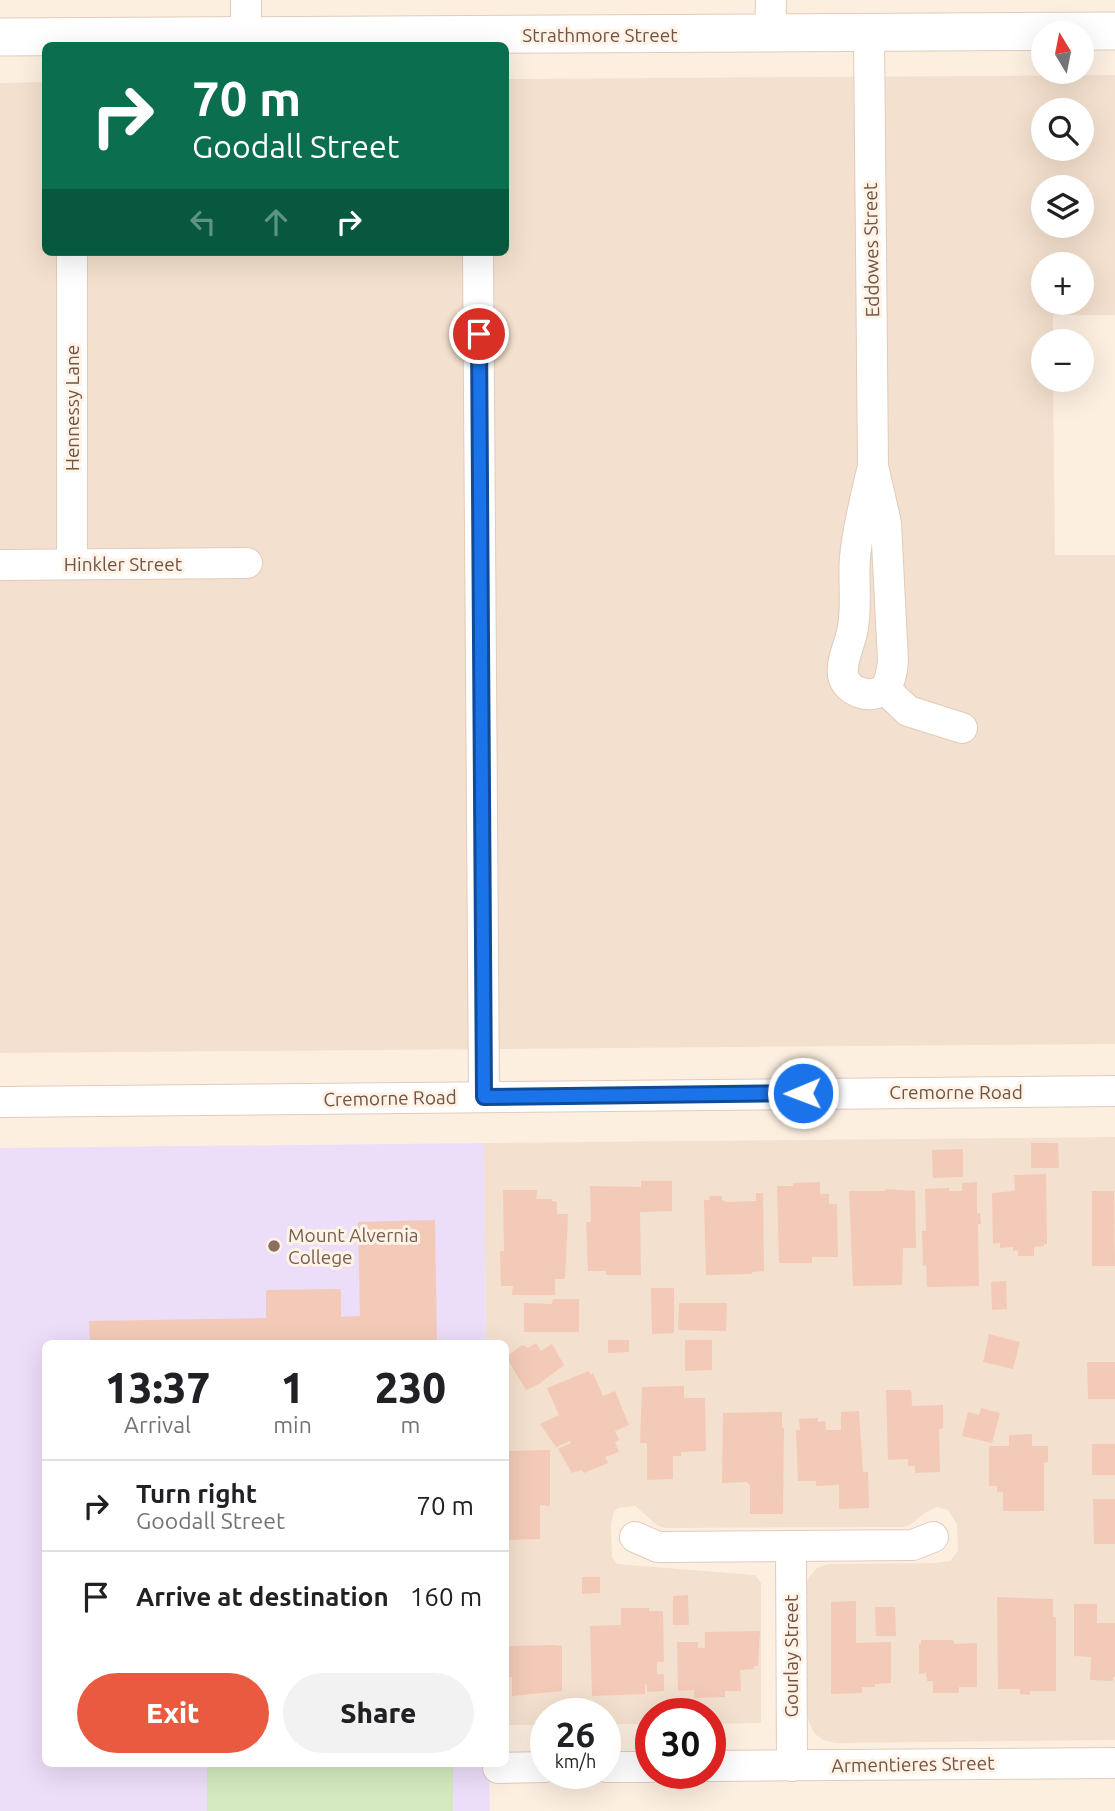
<!DOCTYPE html>
<meta charset="utf-8">
<style>
:root{--surface:#fff;--page:#f2f2f2;--text:#202124;--muted:#757577;--line:#e0e0e0;--accent:#ea5a41}
body{margin:0;font-family:Ubuntu,sans-serif;background:var(--page);color:var(--text);height:100vh;display:flex;flex-direction:column;font-size:26px;white-space:nowrap}
*{box-sizing:border-box;margin:0}
p{font-size:23px;color:var(--muted)}
.icon{flex:none;width:38px;height:38px;fill:none;stroke:currentColor;stroke-width:2;stroke-linecap:round;stroke-linejoin:round}
.map{position:relative;flex:1;overflow:hidden}
.details{position:absolute;left:42px;top:1340px;width:467px;height:427px;display:flex;flex-direction:column;background:var(--surface);border-radius:10px;box-shadow:0 7px 28px #0002}
.details>*{flex:none}
.top-card{position:absolute;left:42px;top:42px;width:467px;height:214px;border-radius:10px;box-shadow:0 7px 28px #0002;background:#0b6e4f;color:#fff;overflow:hidden}
.needle{width:46px;rotate:350deg}
.controls{position:absolute;left:1031px;top:21px;display:grid;gap:14px}
.controls a{display:grid;place-items:center;width:63px;height:63px;border-radius:50%;background:var(--surface);box-shadow:0 7px 28px #0002;font-size:35px}
.speed{position:absolute;left:530px;top:1698px;display:flex;gap:14px;font-size:35px;font-weight:700;text-align:center}
.speed>*{display:grid;place-content:center;width:91px;height:91px;border-radius:50%;background:var(--surface);box-shadow:0 7px 28px #0002;line-height:1}
.speed small{font-size:18px;font-weight:400}
.speed .limit{border:10px solid #d22;background:#fff;color:#111}
.pin{position:absolute;display:grid;place-items:center;width:60px;height:60px;color:#fff;margin:-30px;border:4px solid #fff;border-radius:50%;box-shadow:0 2px 7px #0007}
.me{position:absolute;width:77px;margin:-38px;rotate:269deg;stroke-linejoin:round;filter:drop-shadow(0 0 5px #0008)}
.turn{display:flex;align-items:center;gap:24px;height:147px;padding:0 35px;font-size:32px}
.turn .icon{width:91px;height:91px;stroke-width:2.5}
.turn b{display:block;font-size:49px;line-height:60px}
.lanes{display:flex;align-items:center;height:66px;padding:0 35px;background:#0003;justify-content:center;gap:35px;direction:ltr}
.lanes .off{opacity:.35}
.eta{display:flex;justify-content:space-evenly;align-items:center;height:119px;text-align:center}
.eta b{font-size:42px;font-weight:800;line-height:49px}
.action{display:flex;gap:14px;margin-top:auto;padding:14px 35px}
.action a{flex:1;height:80px;border-radius:42px;background:var(--accent);color:#fff;font-size:28px;font-weight:800;line-height:80px;text-align:center}
.action a+a{background:var(--page);color:var(--text)}
ul{padding:0;list-style:none}
li{display:flex;align-items:center;gap:21px;height:91px;padding:0 35px;border-top:2px solid var(--line)}
li div{flex:1}
li b{display:block;font-size:26px}
li em{font-style:normal}
.map>svg:first-child{display:block}
.residential{fill:#f4e0ce;fill-rule:evenodd}
.education{fill:#ecddf8}
.green{fill:#d3eabe}
.building{fill:#f3cab7}
.lines{fill:none;stroke-linecap:round;stroke-linejoin:round}
.minor-casing{stroke:#e1cbbc;stroke-width:32}
.tertiary-casing{stroke:#e1cbbc;stroke-width:39}
.minor{stroke:#fff;stroke-width:30}
.tertiary{stroke:#fff;stroke-width:37}
.route-casing{stroke:#114b97;stroke-width:18}
.route{stroke:#1a73e8;stroke-width:12}
.education-dot{fill:#8d6e63;stroke:#fff3e6;stroke-width:2.5}
.labels{text-anchor:middle;dominant-baseline:central;stroke-width:6;stroke-linejoin:round;paint-order:stroke}
.street-label{font-size:19px;fill:#735347;stroke:#fff3e6}
.education-label{font-size:19px;fill:#785e54;stroke:#fff3e6;text-anchor:start}
</style>
<div class="map">
<svg width="1115" height="1811" viewBox="0 0 1115 1811">
<rect width="100%" height="100%" fill="#fdefe0"/>
<g class="residential">
<path d="M1115 75V315H1053V341H1043V380H1053L1055 555H1115V1044L0 1053V83L45 82 46 252H506V79ZM1043 110H1082V149H1043ZM1043 187H1082V226H1043ZM1043 264H1082V303H1043Z"/>
<polygon points="1115,1137 1115,1740 836,1743 823,1740 815,1734 809,1723 807,1711 805,1590 809,1577 817,1568 829,1564 934,1563 950,1561 958,1551 957,1524 948,1510 937,1507 925,1513 910,1525 902,1527 666,1528 658,1526 635,1506 618,1508 614,1512 611,1524 612,1557 617,1564 755,1575 761,1583 761,1723 711,1724 710,1713 651,1713 651,1724 606,1724 606,1713 546,1713 546,1725 506,1725 506,1344 486,1344 484,1143"/>
</g>
<polygon class="education" points="484,1143 486,1344 46,1344 46,1764 489,1764 490,1811 0,1811 0,1148"/>
<rect class="green" x="207" y="1764" width="246" height="47"/>
<g class="building">
<polygon points="1031,1143 1058,1143 1059,1168 1031,1168"/>
<polygon points="963,1149 963,1177 933,1178 932,1150"/>
<polygon points="1046,1174 1047,1244 1044,1244 1044,1246 1034,1247 1034,1256 1018,1256 1018,1250 1013,1251 1013,1247 1000,1248 1000,1243 993,1244 992,1193 1013,1191 1015,1189 1014,1175"/>
<polygon points="641,1181 672,1181 672,1211 640,1212 641,1275 606,1275 606,1271 588,1271 586,1222 591,1222 590,1186 641,1187"/>
<polygon points="820,1182 820,1194 829,1194 829,1204 837,1204 838,1257 812,1257 812,1263 779,1263 777,1186 793,1186 793,1183"/>
<polygon points="977,1182 977,1213 980,1213 981,1224 978,1224 979,1286 927,1287 926,1265 923,1266 922,1231 926,1231 925,1189 949,1188 949,1191 962,1191 962,1183"/>
<polygon points="885,1189 915,1191 916,1248 903,1248 902,1285 853,1286 849,1191 885,1191"/>
<polygon points="503,1190 537,1190 536,1199 552,1199 552,1201 557,1202 557,1214 568,1214 565,1279 555,1279 555,1295 512,1295 513,1286 501,1286 500,1251 504,1251"/>
<polygon points="1092,1191 1114,1191 1115,1266 1092,1266"/>
<polygon points="756,1193 763,1193 764,1271 752,1272 752,1274 706,1275 704,1200 710,1200 709,1196 722,1196 722,1200 727,1202 756,1201"/>
<polygon points="435,1220 437,1344 90,1344 89,1321 266,1318 266,1290 341,1289 341,1317 360,1316 358,1222"/>
<polygon points="1006,1281 1007,1309 992,1310 991,1282"/>
<polygon points="651,1288 674,1288 674,1333 652,1334"/>
<polygon points="553,1299 579,1299 579,1332 524,1332 524,1303 552,1304"/>
<polygon points="679,1303 727,1303 726,1331 678,1330"/>
<polygon points="989,1334 1020,1342 1013,1369 983,1362"/>
<polygon points="608,1340 629,1340 629,1352 608,1353"/>
<polygon points="685,1340 712,1340 712,1370 685,1371"/>
<polygon points="536,1343 541,1351 552,1344 564,1365 539,1384 526,1390 506,1357 522,1345 528,1348"/>
<polygon points="1087,1362 1115,1362 1115,1399 1088,1399"/>
<polygon points="589,1371 590,1375 593,1373 603,1396 615,1391 629,1425 615,1431 619,1440 615,1442 619,1452 605,1457 608,1463 584,1473 582,1470 572,1473 558,1449 571,1443 570,1441 556,1447 540,1424 559,1415 547,1388"/>
<polygon points="684,1386 684,1398 705,1398 706,1451 681,1452 681,1456 673,1456 673,1479 647,1480 647,1443 640,1443 642,1387"/>
<polygon points="886,1390 911,1390 912,1406 943,1405 943,1428 939,1429 940,1472 915,1473 915,1466 908,1466 908,1459 888,1460"/>
<polygon points="981,1408 1000,1413 992,1443 962,1436 968,1412 979,1415"/>
<polygon points="859,1411 863,1472 868,1472 869,1508 839,1509 839,1485 816,1486 816,1481 798,1481 796,1430 800,1430 799,1419 818,1418 818,1422 825,1421 826,1430 841,1430 841,1412"/>
<polygon points="782,1412 782,1428 784,1428 783,1514 750,1514 750,1485 746,1482 722,1483 723,1413"/>
<polygon points="1032,1434 1032,1446 1048,1446 1048,1462 1044,1463 1044,1511 1003,1511 1003,1492 997,1492 997,1486 989,1486 989,1446 1009,1446 1009,1435"/>
<rect x="1092" y="1444" width="23" height="31"/>
<polygon points="550,1450 550,1506 540,1505 540,1539 506,1540 506,1451"/>
<polygon points="1093,1499 1115,1499 1115,1544 1094,1544"/>
<polygon points="582,1577 600,1577 600,1593 582,1594"/>
<polygon points="688,1595 689,1625 673,1625 673,1596"/>
<polygon points="997,1597 1053,1599 1053,1617 1056,1617 1056,1691 1030,1691 1030,1695 1020,1694 1020,1689 998,1689"/>
<polygon points="856,1601 856,1643 891,1642 891,1683 875,1684 875,1687 862,1687 862,1693 831,1694 831,1602"/>
<polygon points="1074,1604 1097,1604 1097,1623 1115,1623 1115,1677 1113,1677 1113,1681 1090,1680 1091,1657 1074,1656"/>
<polygon points="875,1607 895,1607 896,1636 876,1636"/>
<polygon points="621,1608 649,1608 649,1611 663,1611 664,1662 657,1662 657,1674 664,1674 664,1691 647,1692 647,1685 645,1684 645,1694 592,1696 590,1626 621,1625"/>
<polygon points="760,1631 758,1666 754,1666 754,1669 740,1670 741,1691 725,1691 725,1697 694,1698 694,1690 678,1691 677,1642 698,1642 698,1648 705,1648 705,1632"/>
<polygon points="921,1640 953,1640 954,1644 977,1643 977,1687 959,1687 959,1693 933,1693 933,1681 927,1681 926,1673 919,1674 919,1644 921,1644"/>
<polygon points="555,1645 562,1646 562,1691 512,1696 512,1677 508,1677 507,1646"/>
</g>
<g class="lines">
<defs>
<g id="minor">
<polyline points="246,0 246,37"/>
<path d="M869 33 873 466 886 523 893 661C892 669 891 680 886 687 874 701 846 693 843 675 841 659 851 643 853 627 857 604 853 580 855 557 858 526 866 496 873 466"/>
<polyline points="770,34 771,0"/>
<polyline points="72,252 72,564"/>
<polyline points="478,252 484,1097"/>
<polyline points="0,565 247,563"/>
<polyline points="885,689 908,711 962,728"/>
<polyline points="0,1102 1115,1091"/>
<polyline points="635,1537 658,1547 913,1545 933,1537"/>
<polyline points="791,1546 792,1766"/>
<polyline points="710,1766 1115,1763"/>
<polyline points="606,1767 651,1767"/>
<polyline points="498,1768 546,1767"/>
</g>
<polyline id="tertiary" points="0,37 1115,31"/>
</defs>
<use href="#minor" class="minor-casing"/>
<use href="#tertiary" class="tertiary-casing"/>
<use href="#minor" class="minor"/>
<use href="#tertiary" class="tertiary"/>
</g>
<g class="lines">
<defs>
<polyline id="route" points="479,334 484,1097 803,1093"/>
</defs>
<use href="#route" class="route-casing"/>
<use href="#route" class="route"/>
</g>
<circle class="education-dot" cx="274" cy="1246" r="7"/>
<g class="labels">
<g class="street-label">
<text x="600" y="35">Strathmore Street</text>
<text transform="translate(871 250) rotate(-91)">Eddowes Street</text>
<text transform="translate(72 408) rotate(-90)">Hennessy Lane</text>
<text x="123" y="564">Hinkler Street</text>
<text x="956" y="1092">Cremorne Road</text>
<text transform="translate(390 1098) rotate(-1)">Cremorne Road</text>
<text transform="translate(791 1656) rotate(-90)">Gourlay Street</text>
<text transform="translate(913 1764) rotate(-1)">Armentieres Street</text>
</g>
<g class="education-label">
<text x="288" y="1235">Mount Alvernia<tspan x="288" dy="22">College</tspan></text>
</g>
</g>
</svg>
<div class="controls">
<a><svg class="needle" viewBox="-14 -14 28 28"><path d="M0-13l5 13h-10z" fill="#e53935"/><path d="M0 13l5-13h-10z" fill="#757577"/></svg></a>
<a><svg class="icon" aria-label="search" viewBox="0 0 24 24"><circle cx="10" cy="10" r="6"/><path d="M15 15l6 6"/></svg></a>
<a><svg class="icon" aria-label="layers" viewBox="0 0 24 24"><path d="M12 4l9 5-9 5-9-5zM3 14l9 5 9-5"/></svg></a>
<a>+</a>
<a>−</a>
</div>
<div class="speed"><div>26<small>km/h</small></div><div class="limit">30</div></div>
<div class="pin" style="left:479px;top:334px;background:#d93025"><svg class="icon" aria-label="arrive" viewBox="0 0 24 24"><path d="M6 21V4h12l-3 4 3 4H6"/></svg></div>
<svg class="me" style="left:803px;top:1093px" viewBox="-20 -20 40 40"><circle r="17" fill="#1a73e8" stroke="#fff" stroke-width="3"/><path d="M0-11L8 9 0 5-8 9z" fill="#fff"/></svg>
<div class="top-card">
<div class="turn"><svg class="icon" aria-label="right" viewBox="0 0 24 24"><path d="M7 20v-9h11M14 6l5 5-5 5"/></svg><div><b>70 m</b>Goodall Street</div></div>
<div class="lanes"><svg class="icon off" aria-label="left" viewBox="0 0 24 24"><path d="M17 20v-9H6M10 6l-5 5 5 5"/></svg><svg class="icon off" aria-label="ahead" viewBox="0 0 24 24"><path d="M12 20V5M6 11l6-6 6 6"/></svg><svg class="icon" aria-label="right" viewBox="0 0 24 24"><path d="M7 20v-9h11M14 6l5 5-5 5"/></svg></div>
</div>
<section class="details">
<div class="eta">
<div><b>13:37</b><p>Arrival</p></div>
<div><b>1</b><p>min</p></div>
<div><b>230</b><p>m</p></div>
</div>
<ul>
<li><svg class="icon" aria-label="right" viewBox="0 0 24 24"><path d="M7 20v-9h11M14 6l5 5-5 5"/></svg><div><b>Turn right</b><p>Goodall Street</p></div><em>70 m</em></li>
<li><svg class="icon" aria-label="arrive" viewBox="0 0 24 24"><path d="M6 21V4h12l-3 4 3 4H6"/></svg><div><b>Arrive at destination</b></div><em>160 m</em></li>
</ul>
<div class="action"><a>Exit</a><a>Share</a></div>
</section>
</div>
